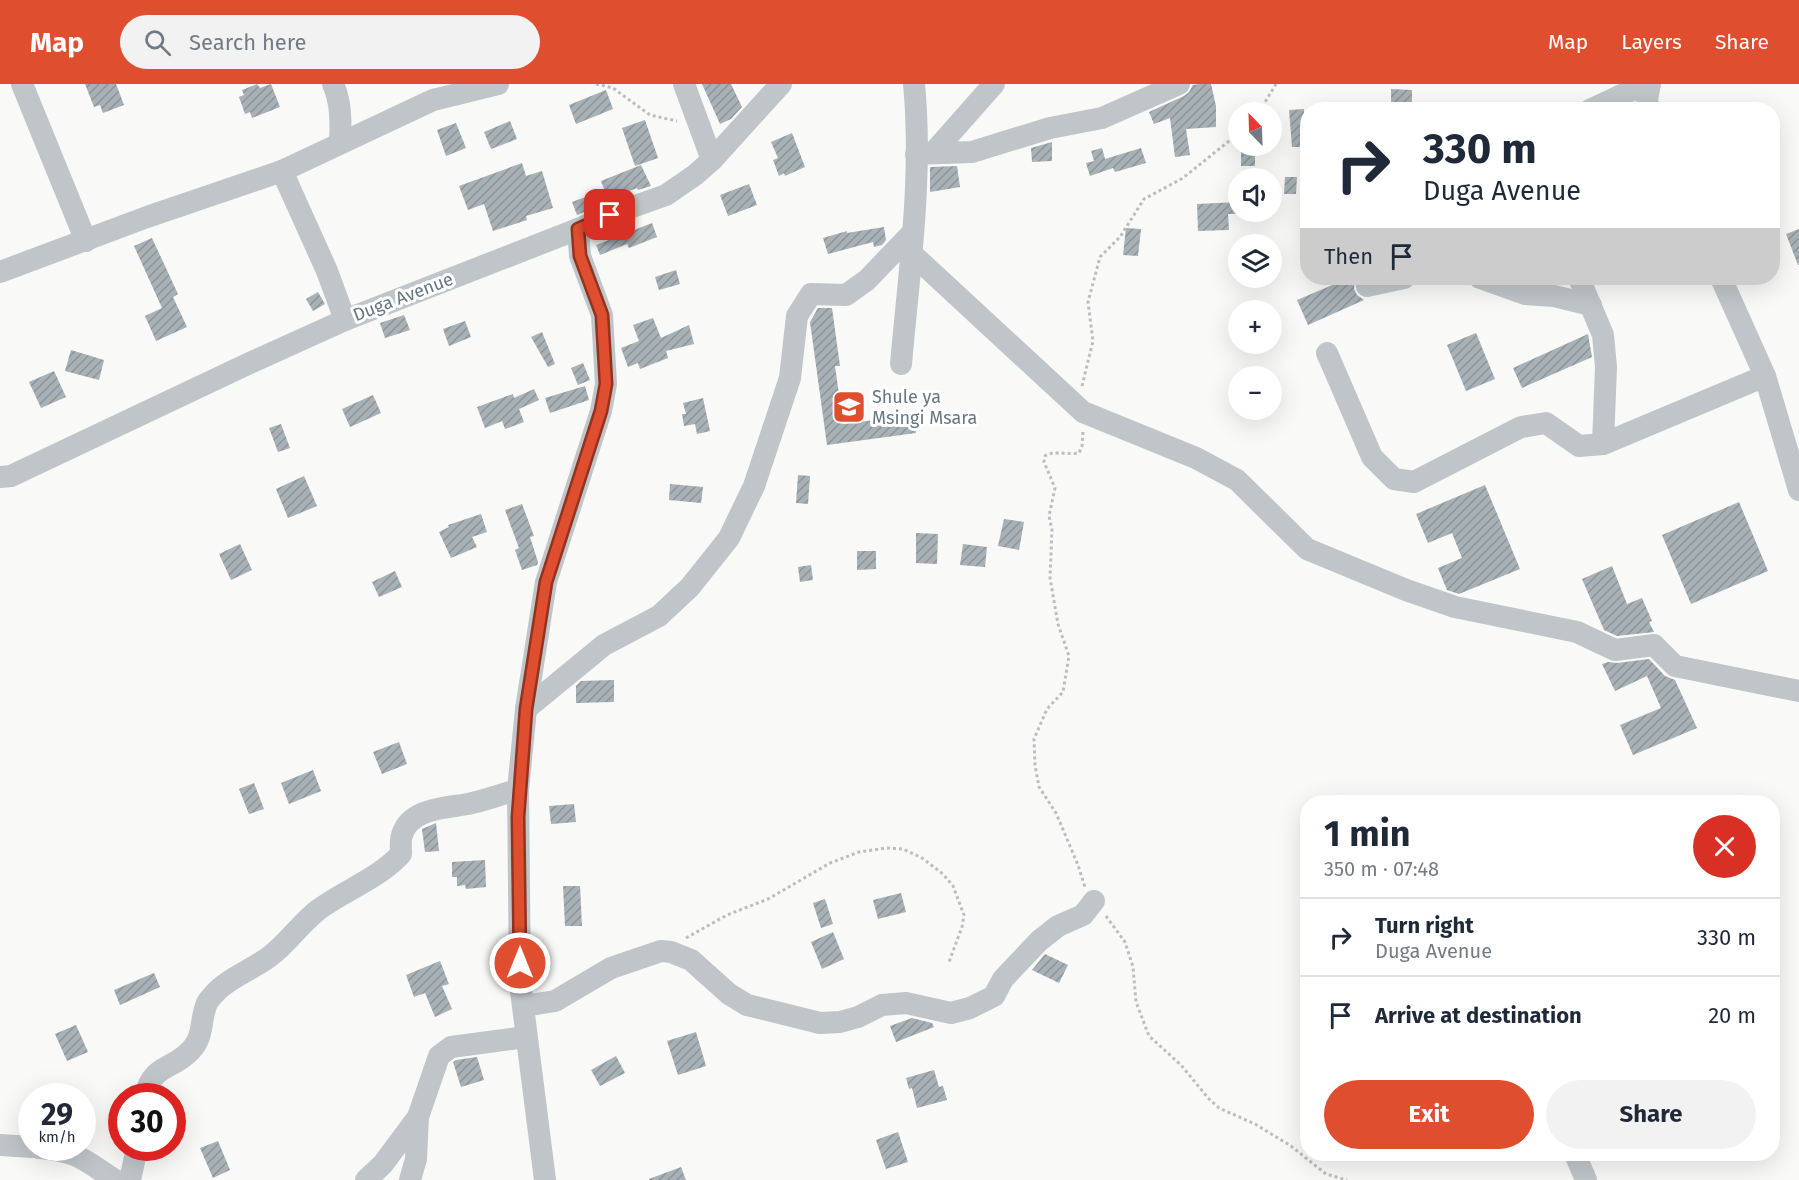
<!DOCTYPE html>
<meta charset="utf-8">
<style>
:root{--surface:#fff;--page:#f2f2f3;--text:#1f2937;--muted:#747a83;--line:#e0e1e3;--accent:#e04e30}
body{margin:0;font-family:"Fira Sans",sans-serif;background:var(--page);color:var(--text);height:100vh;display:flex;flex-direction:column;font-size:22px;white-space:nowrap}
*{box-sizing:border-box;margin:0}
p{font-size:20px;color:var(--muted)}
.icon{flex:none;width:33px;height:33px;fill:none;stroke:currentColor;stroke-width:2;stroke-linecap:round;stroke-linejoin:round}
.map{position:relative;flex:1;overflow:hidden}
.side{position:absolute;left:1300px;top:711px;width:480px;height:366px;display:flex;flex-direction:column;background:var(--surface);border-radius:24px;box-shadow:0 6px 24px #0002}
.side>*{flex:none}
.top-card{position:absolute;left:1300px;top:18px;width:480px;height:183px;border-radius:24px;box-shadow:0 6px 24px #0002;background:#fff;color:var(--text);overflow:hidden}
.needle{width:39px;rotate:337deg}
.controls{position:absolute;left:1228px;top:18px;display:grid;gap:12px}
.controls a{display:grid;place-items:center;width:54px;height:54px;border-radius:50%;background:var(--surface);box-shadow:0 6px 24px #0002;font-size:30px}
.speed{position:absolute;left:18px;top:999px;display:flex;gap:12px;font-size:30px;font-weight:700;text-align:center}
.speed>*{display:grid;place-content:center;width:78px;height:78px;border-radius:50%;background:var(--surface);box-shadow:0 6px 24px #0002;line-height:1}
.speed small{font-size:15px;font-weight:400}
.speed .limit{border:9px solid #d22;background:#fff;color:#111}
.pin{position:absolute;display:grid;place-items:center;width:51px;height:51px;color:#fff;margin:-26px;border-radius:12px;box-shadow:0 3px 9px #0006}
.me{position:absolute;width:66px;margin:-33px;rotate:0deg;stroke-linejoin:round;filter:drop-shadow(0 0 4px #0008)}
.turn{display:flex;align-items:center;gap:21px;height:126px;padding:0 24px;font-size:27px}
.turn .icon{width:78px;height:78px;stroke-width:2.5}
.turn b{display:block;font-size:42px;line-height:51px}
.then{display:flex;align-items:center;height:57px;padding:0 24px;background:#0003;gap:12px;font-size:22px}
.round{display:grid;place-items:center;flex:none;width:63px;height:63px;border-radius:32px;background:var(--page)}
.overview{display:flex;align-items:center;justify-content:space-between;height:102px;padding:0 24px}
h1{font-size:36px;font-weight:700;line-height:45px}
.primary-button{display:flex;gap:12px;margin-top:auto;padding:12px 24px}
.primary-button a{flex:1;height:69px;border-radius:36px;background:var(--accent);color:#fff;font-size:24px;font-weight:700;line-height:69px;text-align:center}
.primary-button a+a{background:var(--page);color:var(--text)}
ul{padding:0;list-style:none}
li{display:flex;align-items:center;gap:18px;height:78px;padding:0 24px;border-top:2px solid var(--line)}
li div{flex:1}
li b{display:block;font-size:22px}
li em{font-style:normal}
header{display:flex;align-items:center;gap:36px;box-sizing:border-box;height:84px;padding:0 30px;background:var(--accent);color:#fff}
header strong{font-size:28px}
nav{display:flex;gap:33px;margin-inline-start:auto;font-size:21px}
.search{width:420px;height:54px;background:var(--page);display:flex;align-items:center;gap:15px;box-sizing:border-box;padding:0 21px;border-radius:33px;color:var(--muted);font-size:22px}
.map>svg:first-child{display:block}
.building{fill:url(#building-hatch)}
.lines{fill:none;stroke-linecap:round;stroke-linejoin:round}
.path{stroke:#bbbec1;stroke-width:3;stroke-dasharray:3 3;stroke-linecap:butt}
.minor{stroke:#c0c5c9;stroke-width:22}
.route-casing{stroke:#92331f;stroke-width:15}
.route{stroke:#e04e30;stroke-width:10}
.labels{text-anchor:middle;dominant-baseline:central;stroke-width:6;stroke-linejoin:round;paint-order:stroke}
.street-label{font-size:18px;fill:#657781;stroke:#fff}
.poi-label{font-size:18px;fill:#657781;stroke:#fff;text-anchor:start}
</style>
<header>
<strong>Map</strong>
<div class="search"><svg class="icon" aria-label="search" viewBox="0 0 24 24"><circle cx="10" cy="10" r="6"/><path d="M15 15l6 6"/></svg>Search here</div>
<nav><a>Map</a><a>Layers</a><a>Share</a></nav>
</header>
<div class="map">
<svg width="1799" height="1096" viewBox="0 0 1799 1096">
<defs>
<pattern id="building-hatch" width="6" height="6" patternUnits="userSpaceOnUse" patternTransform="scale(1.5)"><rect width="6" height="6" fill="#a7b1b6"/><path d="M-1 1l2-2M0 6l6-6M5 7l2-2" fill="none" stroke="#8c9599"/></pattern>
</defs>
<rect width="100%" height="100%" fill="#f9f9f7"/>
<g class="building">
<polygon points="85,0 116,0 124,21 103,29 100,21 94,23"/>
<polygon points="257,0 260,4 271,0 280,23 252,34 250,28 245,30 239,13 244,11 242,6"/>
<polygon points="702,0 731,0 742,23 731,35 720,40"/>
<polygon points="1200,0 1211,0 1216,22 1216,43 1186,45 1190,71 1175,73 1170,34 1154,40 1149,28 1184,12 1189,8 1193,1"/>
<polygon points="1391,5 1412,6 1412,26 1391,26"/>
<polygon points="606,6 613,25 576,40 569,21"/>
<polygon points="1304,25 1304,42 1308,41 1308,63 1292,63 1289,26"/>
<polygon points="645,36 658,74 635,82 622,44"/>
<polygon points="510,37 517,55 491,65 484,48"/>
<polygon points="456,39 466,64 446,72 437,46"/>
<polygon points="792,49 805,83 785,92 784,89 779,92 773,76 778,74 771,58"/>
<polygon points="1052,58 1052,77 1032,78 1031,64"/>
<polygon points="1102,64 1105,75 1141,64 1146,79 1115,88 1113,84 1090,92 1086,79 1094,77 1091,67"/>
<polygon points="1255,67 1255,82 1241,82 1241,68"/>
<polygon points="522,79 526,92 542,87 553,124 526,132 527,136 493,147 484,120 468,126 459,102"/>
<polygon points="641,81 651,102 638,106 637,104 608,115 601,97"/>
<polygon points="957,82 960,103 930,108 930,83"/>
<polygon points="1285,93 1297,93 1296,110 1284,110"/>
<polygon points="749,100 757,121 728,132 720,111"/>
<polygon points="591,111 596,123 577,131 572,118"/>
<polygon points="1239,118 1239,130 1228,130 1229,146 1198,147 1197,120"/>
<polygon points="652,139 657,153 629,164 627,160 600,171 596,161"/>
<polygon points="884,143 886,156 882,161 874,163 873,158 828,170 823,154 847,147 847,149"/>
<polygon points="1126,144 1141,145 1138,172 1123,171"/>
<polygon points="1799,145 1799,181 1798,181 1786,150"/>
<polygon points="152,154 178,210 173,213 187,243 156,257 145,232 162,224 134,162"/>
<polygon points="676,186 680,200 659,206 655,193"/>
<polygon points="1349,194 1355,194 1354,205 1357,211 1364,216 1308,241 1297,216"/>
<polygon points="318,208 325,220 313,227 306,215"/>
<polygon points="818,224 832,224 840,282 835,282 843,340 914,331 916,349 827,361 810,238"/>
<polygon points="404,231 410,246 385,254 380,239"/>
<polygon points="653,234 661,254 689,241 694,260 666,267 668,274 640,285 638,279 628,283 621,264 639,257 633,241"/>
<polygon points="465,237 471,253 449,262 443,245"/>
<polygon points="542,248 555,280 548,283 531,253"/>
<polygon points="1476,249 1495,295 1466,307 1447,261"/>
<polygon points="1588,250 1592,273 1522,304 1513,284"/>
<polygon points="71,266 104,276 99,296 65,287"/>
<polygon points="583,279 590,296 578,301 571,284"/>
<polygon points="54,287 66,313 41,324 29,298"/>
<polygon points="585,302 589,316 550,329 545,314"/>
<polygon points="534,305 539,316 519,325 524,338 505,345 502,337 485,344 477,323 513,310 514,314"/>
<polygon points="373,311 381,329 350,343 342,325"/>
<polygon points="703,314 710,347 697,350 695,340 684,342 682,330 686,330 683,319"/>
<polygon points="281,340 290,364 278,368 269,344"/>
<polygon points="798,391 810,392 808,420 796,419"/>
<polygon points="304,392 317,422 288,434 276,405"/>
<polygon points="670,400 703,403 701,419 669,416"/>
<polygon points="1485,401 1520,485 1459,510 1447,506 1438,484 1462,474 1452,449 1428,459 1416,430"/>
<polygon points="1739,418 1768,487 1691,520 1662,451"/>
<polygon points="522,420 534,452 530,453 538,478 537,481 522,486 515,466 519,464 505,426"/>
<polygon points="481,430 487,448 472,453 477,463 451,474 439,448 449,443 448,441"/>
<polygon points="1004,435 1024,438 1019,466 998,462"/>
<polygon points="916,449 938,450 937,480 916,479"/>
<polygon points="240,460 252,486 231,496 219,470"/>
<polygon points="963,460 987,463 985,483 960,481"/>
<polygon points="857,467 876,467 876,485 857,486"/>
<polygon points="811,481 813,496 800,498 798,483"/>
<polygon points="1612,482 1627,520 1642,514 1652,537 1649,538 1654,548 1617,552 1604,546 1582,495"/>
<polygon points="395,487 402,503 379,513 372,498"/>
<polygon points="1649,575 1665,592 1675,596 1697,644 1633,671 1620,641 1661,624 1647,592 1615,607 1602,580 1608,578 1617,579"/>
<polygon points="614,596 614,618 576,619 576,602 581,597"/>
<polygon points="399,658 407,680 382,690 373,668"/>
<polygon points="313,686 321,707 289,720 281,699"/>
<polygon points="254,699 264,725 249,730 239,705"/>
<polygon points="574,720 576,738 551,740 549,722"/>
<polygon points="436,739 439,767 425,768 422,745"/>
<polygon points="485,776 486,803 466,805 465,801 457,802 457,793 452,793 452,778"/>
<polygon points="563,802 580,802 582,842 565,842"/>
<polygon points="901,809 906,828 878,835 873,816"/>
<polygon points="825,815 833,840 821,844 813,819"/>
<polygon points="833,848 844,875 822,885 811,858"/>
<polygon points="1045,870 1068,881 1059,899 1032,886"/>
<polygon points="440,877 449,900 442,902 452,925 435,933 425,909 414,913 406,891"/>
<polygon points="154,889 160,903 120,921 114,906"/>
<polygon points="912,934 932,939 934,943 896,958 890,942"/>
<polygon points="76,941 88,968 67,977 55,950"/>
<polygon points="696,948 706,982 678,991 667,957"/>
<polygon points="616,972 625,989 600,1002 591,986"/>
<polygon points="477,973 484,996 461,1003 453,978 456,976"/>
<polygon points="934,986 939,1003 943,1002 947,1016 917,1024 912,1004 909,1005 906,994"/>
<polygon points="898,1048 908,1078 886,1085 876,1056"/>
<polygon points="218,1057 230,1086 213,1094 200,1064"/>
<polygon points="681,1083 686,1096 649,1096 649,1095"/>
</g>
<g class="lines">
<g class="path">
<polyline points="596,0 613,4 650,31 677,37"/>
<polyline points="1259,28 1276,0"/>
<polyline points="1082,302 1093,257 1088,218 1100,173 1120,153 1144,115 1183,94 1239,49"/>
<path d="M1083 348 1082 362 1079 369C1068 371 1053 366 1045 372L1044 378 1055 404 1049 432 1052 446 1050 494 1058 540 1069 572 1063 608 1047 625 1034 655 1035 681 1039 703 1056 729 1078 781 1085 803"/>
<polyline points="1106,832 1125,858 1133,883 1136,918 1149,952 1181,981 1209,1015 1219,1024 1255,1040 1291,1062 1326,1090 1347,1096"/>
<polyline points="686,854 727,831 768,815 830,779 859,768 886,764 903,765 922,774 943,790 953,802 964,831 962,843 949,878"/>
</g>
<g class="minor">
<polyline points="22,0 86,157"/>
<path d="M333 0C341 18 341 37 340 57"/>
<polyline points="684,0 712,76"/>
<polyline points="1590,26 1645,0"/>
<polyline points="1649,26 1647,15 1650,0"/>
<polyline points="933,69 994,0"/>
<polyline points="916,70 972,68 1050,44 1102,34 1179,0"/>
<polyline points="282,87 327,187 345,236"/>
<polyline points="911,169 1083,328 1196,374 1237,396 1307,465 1406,506 1455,523 1577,548 1615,566 1654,561 1675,582 1799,607"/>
<polyline points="0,188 147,133 282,87 433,16 498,0"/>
<polyline points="1480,194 1525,210 1554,212 1591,221"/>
<polyline points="1579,194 1603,251 1606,283 1603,360"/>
<polyline points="1721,194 1765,292 1799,406"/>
<polyline points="1367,202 1404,194"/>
<polyline points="1327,269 1372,373 1394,395 1414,398 1521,343 1546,339 1579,362 1603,360 1765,292"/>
<path d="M901 280C909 188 923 93 914 0"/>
<polyline points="0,393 11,392 252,278 345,236 578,145 610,131 666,111 695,91 712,76 781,0"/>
<polyline points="526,625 604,561 659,532 690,503 729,454 754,402 790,294 797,232 811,210 846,211 867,196 913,148"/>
<polyline points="524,922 555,917 611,884 661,867 671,868 691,876 729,910 747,921 820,939 840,938 858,933 882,921 906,919 951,929 970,924 994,912 1003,895 1039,857 1058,842 1083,831 1094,817"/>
<path d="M145 1012C153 979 172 987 191 966 204 953 200 935 207 919 209 915 215 909 219 905 233 892 253 885 269 873 287 860 300 840 318 826 345 806 378 795 401 770 401 764 400 756 402 751 410 724 446 724 468 720 484 717 501 710 518 706"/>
<polyline points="0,1061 32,1063"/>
<path d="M39 1064C78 1067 84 1076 115 1096"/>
<polyline points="1575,1070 1586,1096"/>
<polyline points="130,1096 137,1064"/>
<polyline points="366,1096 383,1080 418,1033"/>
<polyline points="410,1096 416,1075 418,1033 439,972 451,963 526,953"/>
<polyline points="545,1096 520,899 518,706 526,625 546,498 601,327 606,300 602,231 580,172 578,145"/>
</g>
</g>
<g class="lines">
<defs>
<polyline id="route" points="520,879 518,733 526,625 546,498 601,327 606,300 602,231 580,172 578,145 610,131"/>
</defs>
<use href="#route" class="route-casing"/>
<use href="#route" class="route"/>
</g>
<defs>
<symbol id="school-square" viewBox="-11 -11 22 22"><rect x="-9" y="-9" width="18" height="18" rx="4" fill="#e04e30" stroke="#fff"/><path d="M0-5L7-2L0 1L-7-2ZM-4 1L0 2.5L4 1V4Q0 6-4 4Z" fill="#fff"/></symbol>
</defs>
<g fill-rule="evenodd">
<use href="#school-square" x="830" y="304" width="38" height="38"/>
</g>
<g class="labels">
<g class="street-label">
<text transform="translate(403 213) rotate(-21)">Duga Avenue</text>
</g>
<g class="poi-label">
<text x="872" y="313">Shule ya<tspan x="872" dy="21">Msingi Msara</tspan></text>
</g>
</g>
</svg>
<div class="controls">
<a><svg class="needle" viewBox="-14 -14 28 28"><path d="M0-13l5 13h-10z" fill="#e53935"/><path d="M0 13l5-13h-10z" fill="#747a83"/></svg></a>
<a><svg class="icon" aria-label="sound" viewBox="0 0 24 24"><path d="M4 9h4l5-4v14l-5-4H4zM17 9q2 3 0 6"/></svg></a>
<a><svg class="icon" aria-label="layers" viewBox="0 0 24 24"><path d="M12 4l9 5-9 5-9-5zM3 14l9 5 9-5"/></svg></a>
<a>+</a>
<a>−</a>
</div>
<div class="speed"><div>29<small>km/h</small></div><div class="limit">30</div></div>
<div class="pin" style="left:610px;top:131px;background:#d93025"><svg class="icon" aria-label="arrive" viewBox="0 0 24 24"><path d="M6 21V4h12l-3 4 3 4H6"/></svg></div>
<svg class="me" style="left:520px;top:879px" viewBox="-20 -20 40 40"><circle r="17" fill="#e04e30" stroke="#fff" stroke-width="3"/><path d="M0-11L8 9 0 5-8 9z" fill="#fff"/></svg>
<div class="top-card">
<div class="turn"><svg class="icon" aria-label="right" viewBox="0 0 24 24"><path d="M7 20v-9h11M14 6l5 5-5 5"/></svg><div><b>330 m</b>Duga Avenue</div></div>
<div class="then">Then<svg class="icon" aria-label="arrive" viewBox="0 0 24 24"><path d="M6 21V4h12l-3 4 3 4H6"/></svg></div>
</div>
<section class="side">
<div class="overview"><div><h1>1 min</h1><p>350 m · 07:48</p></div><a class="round" style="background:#d93025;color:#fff"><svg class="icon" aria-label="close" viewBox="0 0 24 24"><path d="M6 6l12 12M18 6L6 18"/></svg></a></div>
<ul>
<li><svg class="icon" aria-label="right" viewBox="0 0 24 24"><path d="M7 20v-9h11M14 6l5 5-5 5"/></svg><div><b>Turn right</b><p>Duga Avenue</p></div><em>330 m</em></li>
<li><svg class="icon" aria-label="arrive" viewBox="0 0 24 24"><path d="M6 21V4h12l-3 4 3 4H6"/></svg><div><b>Arrive at destination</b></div><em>20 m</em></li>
</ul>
<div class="primary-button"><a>Exit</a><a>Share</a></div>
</section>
</div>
